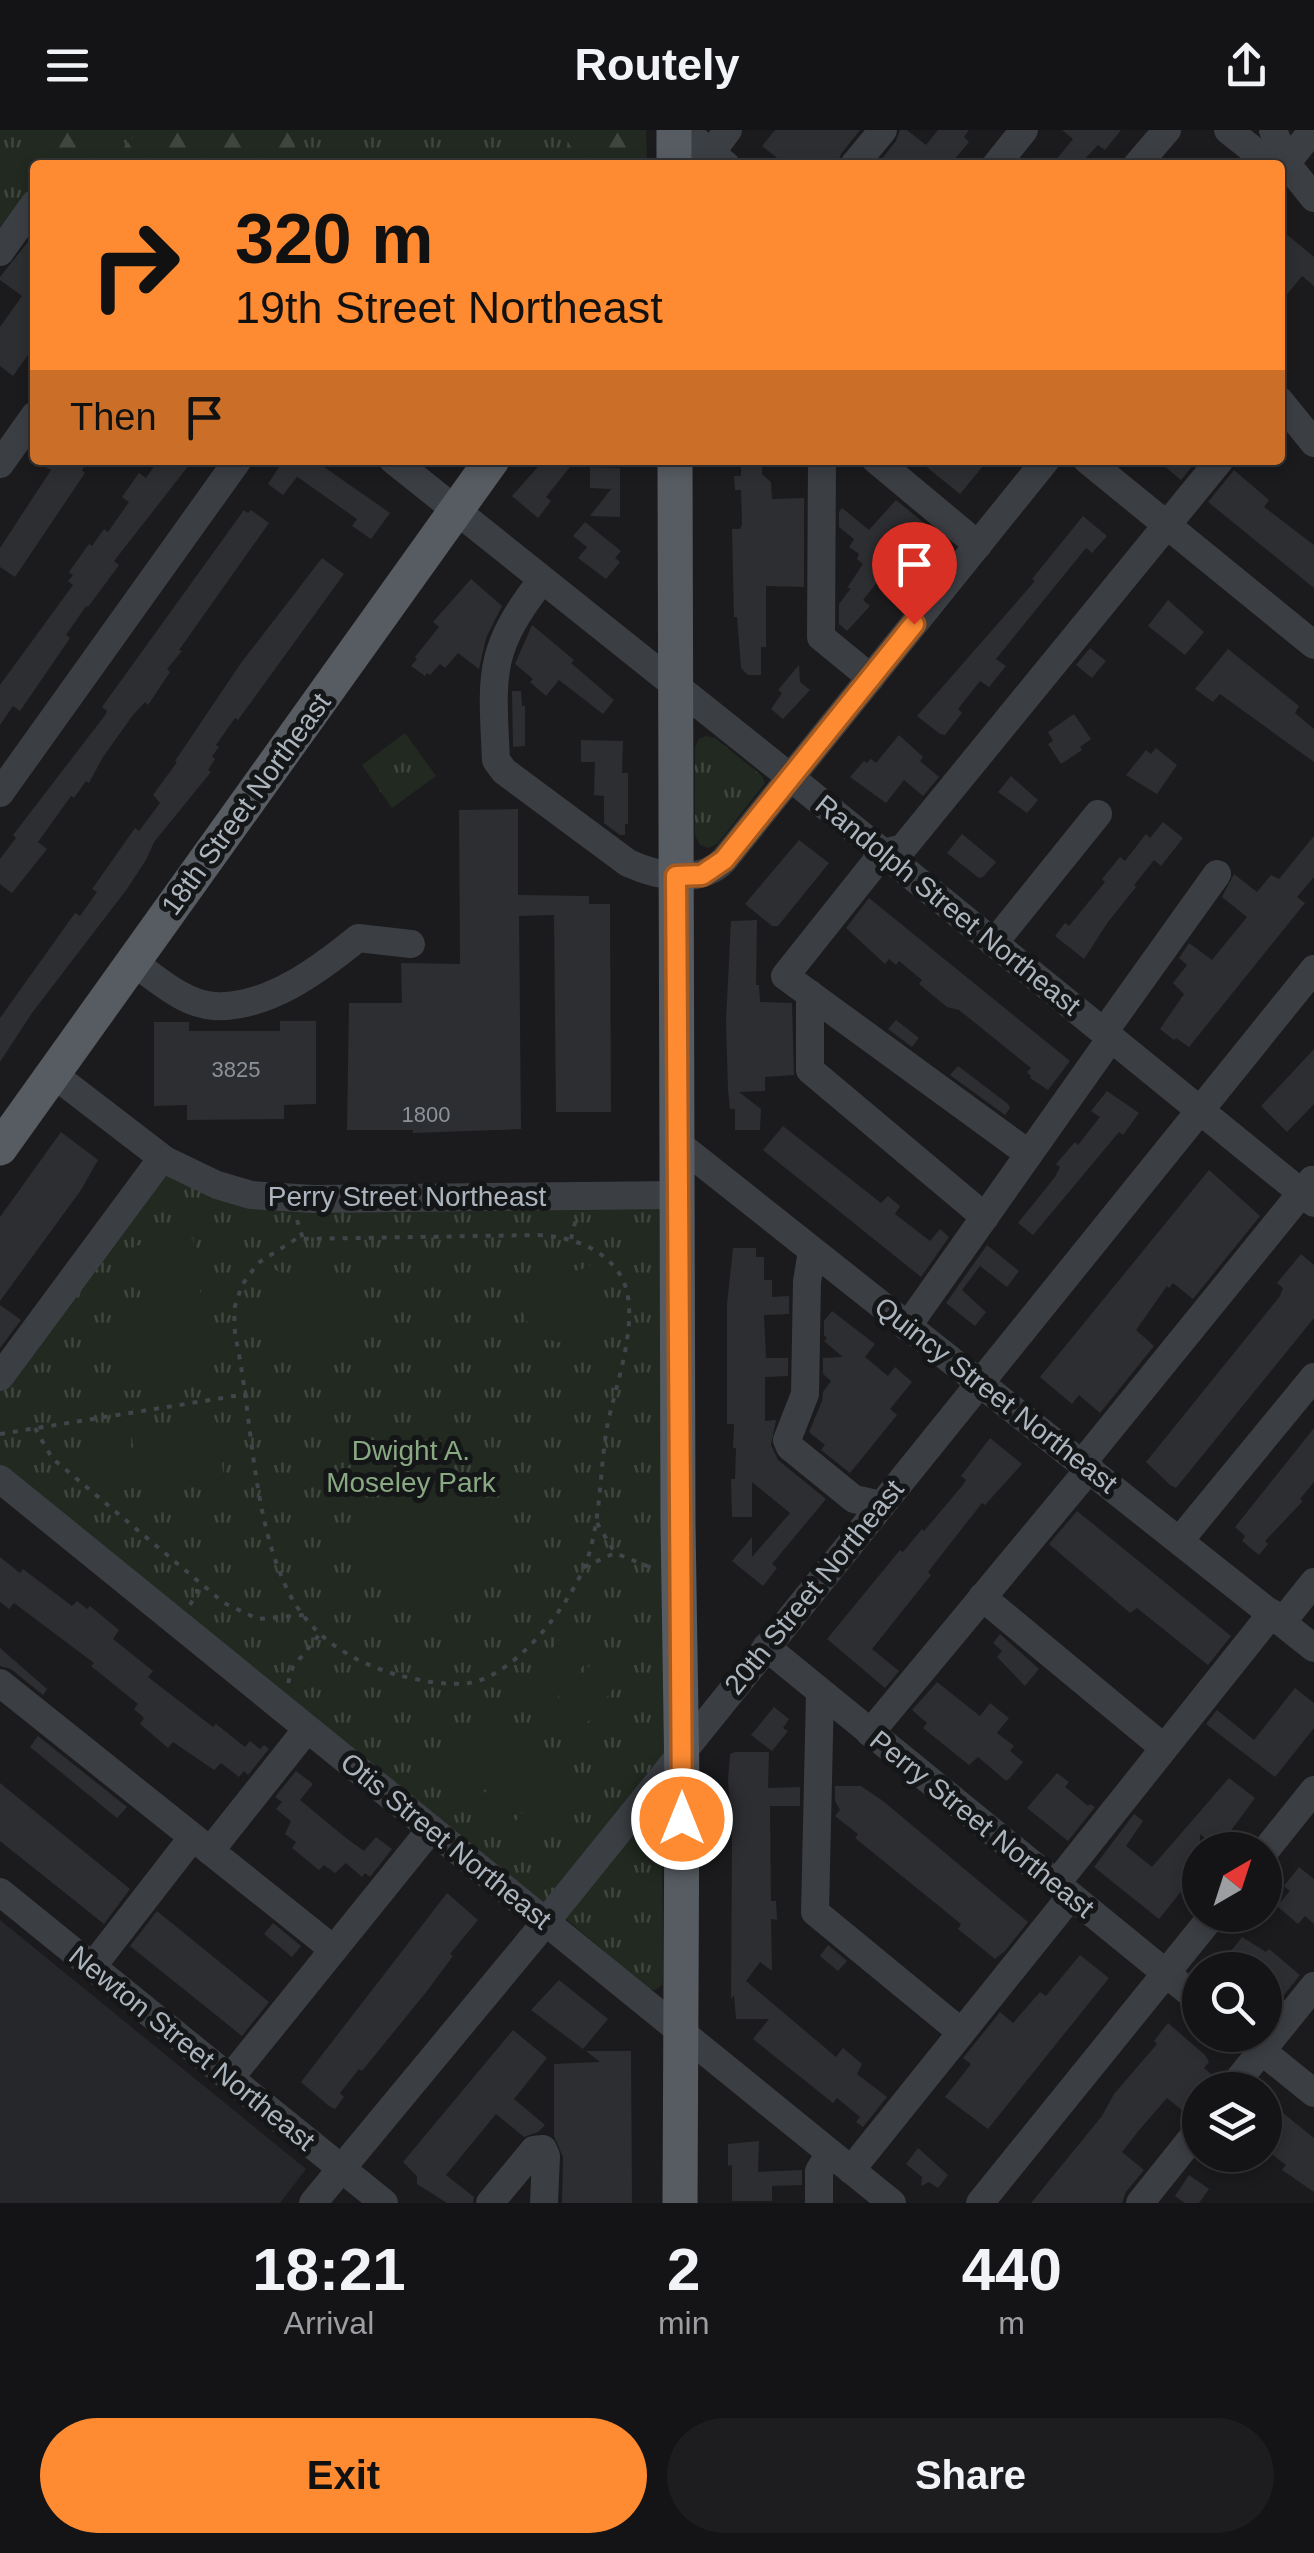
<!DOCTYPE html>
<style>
:root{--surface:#141416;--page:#1d1d1f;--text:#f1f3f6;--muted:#9d9ea1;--line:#333335;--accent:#fe8b32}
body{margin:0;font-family:Helvetica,sans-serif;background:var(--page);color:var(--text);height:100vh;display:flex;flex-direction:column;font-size:38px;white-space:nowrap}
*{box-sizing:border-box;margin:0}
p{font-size:32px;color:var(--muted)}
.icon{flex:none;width:55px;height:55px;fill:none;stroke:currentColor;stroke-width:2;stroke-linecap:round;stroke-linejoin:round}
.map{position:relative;height:2073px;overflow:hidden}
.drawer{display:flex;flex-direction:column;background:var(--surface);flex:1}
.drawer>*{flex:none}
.hud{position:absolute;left:30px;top:30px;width:1255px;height:305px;border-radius:10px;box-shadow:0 5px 15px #0003,0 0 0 2px var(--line);background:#fe8b32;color:#111;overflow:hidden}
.needle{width:65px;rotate:39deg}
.controls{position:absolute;left:1182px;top:1702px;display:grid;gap:20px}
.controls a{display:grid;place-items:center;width:100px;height:100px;border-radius:50%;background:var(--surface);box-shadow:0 5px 15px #0003,0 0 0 2px var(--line);font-size:50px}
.pin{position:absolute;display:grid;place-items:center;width:85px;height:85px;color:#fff;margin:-102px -42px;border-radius:50% 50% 50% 0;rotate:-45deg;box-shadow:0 0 10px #0007}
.pin .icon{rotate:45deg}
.me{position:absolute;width:110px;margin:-55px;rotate:0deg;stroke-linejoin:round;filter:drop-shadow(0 0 8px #0008)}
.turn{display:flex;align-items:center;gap:35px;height:210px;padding:0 40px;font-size:45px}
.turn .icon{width:130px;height:130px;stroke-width:2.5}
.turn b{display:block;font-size:70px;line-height:85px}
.then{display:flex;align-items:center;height:95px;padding:0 40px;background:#0003;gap:20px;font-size:38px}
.eta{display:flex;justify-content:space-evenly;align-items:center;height:170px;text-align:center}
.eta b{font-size:60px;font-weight:600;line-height:70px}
.button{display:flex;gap:20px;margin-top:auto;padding:20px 40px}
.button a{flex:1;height:115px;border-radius:60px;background:var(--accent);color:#111;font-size:40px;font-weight:600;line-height:115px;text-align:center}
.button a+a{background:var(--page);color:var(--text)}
header{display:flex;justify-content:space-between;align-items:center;height:130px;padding:0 40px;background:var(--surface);font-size:45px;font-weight:600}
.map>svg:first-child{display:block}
.built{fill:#26272a}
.grass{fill:url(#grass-tufts)}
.forest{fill:url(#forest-firs)}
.pitch{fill:#212920}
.building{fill:#2d2e31}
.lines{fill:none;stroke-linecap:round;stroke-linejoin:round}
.path{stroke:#41454a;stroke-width:4;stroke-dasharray:5 8;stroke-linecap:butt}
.minor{stroke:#3b3e43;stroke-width:28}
.major{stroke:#575c62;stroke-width:35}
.route-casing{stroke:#a55a20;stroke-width:25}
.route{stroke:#fe8b32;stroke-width:18}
.labels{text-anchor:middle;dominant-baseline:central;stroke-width:10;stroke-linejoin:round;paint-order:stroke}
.number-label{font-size:22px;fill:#8c9299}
.street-label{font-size:28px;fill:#acb5bd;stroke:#151618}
.park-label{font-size:28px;fill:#89a983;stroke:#151618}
</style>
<header><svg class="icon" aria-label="menu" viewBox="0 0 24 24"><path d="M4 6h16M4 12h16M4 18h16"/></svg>Routely<svg class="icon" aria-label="share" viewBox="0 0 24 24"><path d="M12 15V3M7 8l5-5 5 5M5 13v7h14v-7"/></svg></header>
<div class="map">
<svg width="1314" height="2073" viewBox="0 0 1314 2073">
<defs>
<pattern id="grass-tufts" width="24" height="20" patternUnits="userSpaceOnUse" patternTransform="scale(2.5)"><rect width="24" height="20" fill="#212920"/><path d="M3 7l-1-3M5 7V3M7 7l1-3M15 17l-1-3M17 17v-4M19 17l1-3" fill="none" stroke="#3f463e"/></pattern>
<pattern id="forest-firs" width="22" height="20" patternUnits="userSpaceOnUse" patternTransform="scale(2.5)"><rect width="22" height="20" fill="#212920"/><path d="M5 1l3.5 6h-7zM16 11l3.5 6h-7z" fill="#3f463e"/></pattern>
</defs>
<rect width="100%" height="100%" fill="#1b1b1d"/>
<polygon class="built" points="0,1790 306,2039 280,2073 0,2073"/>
<g class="grass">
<polygon points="0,0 646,0 647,35 62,35 57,30 53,35 35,35 35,61 0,109"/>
<polygon points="405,603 436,646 392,678 362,635"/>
<polygon points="706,606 715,608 762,646 765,653 718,713 709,718 700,715 695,705 695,617 699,609"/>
<polygon points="162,1028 251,1065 677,1065 681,1623 545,1792 0,1349 0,1247"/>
<polygon points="649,1688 659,1692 662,1698 663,1846 662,1855 655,1860 649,1859 565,1788 643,1690"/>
</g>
<g class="forest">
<polygon points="13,0 79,0 117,25 139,0 293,0 297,35 72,35"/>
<polygon points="569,0 640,0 638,35 565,35"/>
</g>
<g class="pitch">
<polygon points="193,1108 212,1250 125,1261 117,1202 145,1198 134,1116"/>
<path d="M588 1135 596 1137 597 1199C560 1236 499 1190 528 1144L581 1140Z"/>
<path d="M273 1138 285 1146H350L357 1155V1197L335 1226C315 1232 286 1240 270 1224L273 1157 265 1147Z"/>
<polygon points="216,1290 224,1348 139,1359 131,1301"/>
<polygon points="128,1306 134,1358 90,1364 84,1312"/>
<path d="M425 1354C466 1356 504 1369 514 1414L444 1488 443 1500 432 1504 423 1494V1487L355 1421C351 1384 395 1362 425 1354Z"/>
<polygon points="564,1504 591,1526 546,1582 519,1560"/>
<polygon points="595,1529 621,1549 576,1607 550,1586"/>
<polygon points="494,1585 522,1608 477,1664 449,1640"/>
<polygon points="526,1612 553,1633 509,1687 482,1666"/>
<polygon points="559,1637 585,1659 540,1714 514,1693"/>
</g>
<g class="building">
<polygon points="775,0 860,0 841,24 837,35 786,35 762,16"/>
<polygon points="900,0 907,0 926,15 938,0 969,0 964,7 969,12 950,35 902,35 894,29 889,35 877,35 896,11"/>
<polygon points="1062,0 1121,0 1105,20 1098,15 1079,35 1052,35 1073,9"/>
<polygon points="1280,99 1314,127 1314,156 1302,146 1280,173"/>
<polygon points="35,103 35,215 13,246 0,236 0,197 22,166 0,150 0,147"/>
<polygon points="31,330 73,330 84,337 82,340 85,343 15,447 0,437 0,418 51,340"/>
<polygon points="154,330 193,330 114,431 119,435 88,477 86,476 66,505 70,508 20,581 13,576 0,595 0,555 73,455 68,451 73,445 69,442 89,414 92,416 104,399 108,402 129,372 122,367 139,343 146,348 157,332"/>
<polygon points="276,330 314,330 390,383 371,409 352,396 357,389 299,348 297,347 283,365 268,354 281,334"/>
<polygon points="544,330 567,330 561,337 570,337 546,367 551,371 538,388 512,366"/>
<polygon points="918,330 988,330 960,364"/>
<polygon points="1157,330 1197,330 1181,350"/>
<polygon points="762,335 762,344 771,352 772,369 804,368 804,457 766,456 766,517 761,517 761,545 748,545 741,538 737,487 734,487 732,399 740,399 742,395 741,360 735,360 734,346 741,346 741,336"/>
<polygon points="590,337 620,338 620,387 590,386 611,359 590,358"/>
<polygon points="1234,340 1269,370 1264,377 1314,415 1314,458 1208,372"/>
<polygon points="896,370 924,393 863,470 870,476 847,501 839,494 839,474 851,458 847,458 863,434 857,429 859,424 849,417 854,409 839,397 839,382 842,378 869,400"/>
<polygon points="244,380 248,383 251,380 269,393 179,520 182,521 167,539 170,542 148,575 145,572 133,585 103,627 89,653 86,651 74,668 71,666 38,712 47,719 12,763 0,754 0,729 16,708 13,705 106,584 107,581 102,577"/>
<polygon points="1083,386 1107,406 1092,423 1086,418 996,529 1006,536 989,557 980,551 958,579 962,583 945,605 940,604 917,586 1035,451 1032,449"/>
<polygon points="585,392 621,421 615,428 620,432 606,449 578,428 587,417 573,406"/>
<polygon points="322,428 344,444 238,590 235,588 216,615 219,617 212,626 215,629 208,640 211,642 154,712 146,730 127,759 32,883 0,932 0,888 75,783 80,786 97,762 92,759 135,698 139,701 160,673 153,665 177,632 175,631 241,533"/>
<polygon points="471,449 502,476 486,508 479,539 458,523 445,538 440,534 430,545 427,543 425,546 411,536 417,529 415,527 439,497 433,492"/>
<polygon points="1168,470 1204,502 1185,525 1148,496"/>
<polygon points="532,495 574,530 571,533 614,570 603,584 559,550 546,566 530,552 533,549 515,534"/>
<polygon points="1090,518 1106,531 1092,548 1076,535"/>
<polygon points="1228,519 1299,576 1295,583 1314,599 1314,632 1220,564 1213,572 1195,559"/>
<polygon points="799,535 800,552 810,560 783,589 771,579 782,563 778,560"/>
<polygon points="512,561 521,561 522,576 525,576 525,616 513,617"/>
<polygon points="1074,584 1091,609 1080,617 1082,620 1061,634 1048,614 1053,611 1048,602"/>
<polygon points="899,605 923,627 920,631 939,647 923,666 904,650 886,673 850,647 864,631 867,633 871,629 876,633"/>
<polygon points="581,610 623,611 622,643 628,643 628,694 625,694 625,705 620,705 604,693 604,666 594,665 595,632 581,632"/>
<polygon points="1156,618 1177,635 1157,664 1126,645 1146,620 1151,624"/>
<polygon points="1011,646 1038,670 1027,683 998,662"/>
<polygon points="518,679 518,765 589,766 589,774 610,774 611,982 556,982 554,785 519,786 521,999 413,1003 413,1000 347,1000 349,873 402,873 401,833 460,834 459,680"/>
<polygon points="1163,692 1183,708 1161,736 1154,730 1134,755 1136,757 1108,792 1084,829 1055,806 1065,793 1069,796 1105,752 1102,749 1120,727 1125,731 1146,704 1150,708"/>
<polygon points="962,704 996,732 983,747 979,748 947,723"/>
<polygon points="1314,706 1314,747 1297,767 1305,773 1189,917 1176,908 1174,910 1160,899 1184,864 1173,853 1187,835 1179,828 1189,813 1212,830 1247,787 1222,767 1234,744 1257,762 1271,745 1279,749"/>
<polygon points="799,710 829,733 778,796 772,796 745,774"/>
<polygon points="869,768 1070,931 1048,960 1030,948 1031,946 1027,942 1031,938 959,880 947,877 919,854 922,850 899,831 896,835 889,829 885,834 846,798"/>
<polygon points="757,790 756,855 759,855 760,872 792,873 794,945 765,947 765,961 739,962 761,979 760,1000 735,1000 735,979 730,979 728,960 726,891 731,791"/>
<polygon points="896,890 919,908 912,917 888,899"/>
<polygon points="280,891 316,891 316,974 284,975 284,989 187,990 187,975 154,976 154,892 189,892 189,901 280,901"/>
<polygon points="1314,919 1314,974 1287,1002 1261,976"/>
<polygon points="958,936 1008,974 1010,978 1005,985 950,945"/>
<polygon points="1107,961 1139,983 1123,1005 1119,1002 1033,1105 1018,1093 1055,1047 1060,1037 1056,1034 1075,1012 1078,1015 1100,987 1091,981"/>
<polygon points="783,996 881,1073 888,1066 900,1076 895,1084 930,1111 940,1099 949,1107 921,1147 763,1020"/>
<polygon points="61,1002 98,1030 81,1060 0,1171 0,1087"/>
<polygon points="1209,1040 1260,1086 1193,1169 1173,1153 1169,1158 1167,1156 1136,1200 1154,1216 1100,1283 1079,1265 1072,1274 1040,1247"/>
<polygon points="987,1115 1019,1141 1007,1157 980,1136 962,1160 986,1182 975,1196 946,1173"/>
<polygon points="733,1118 756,1118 756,1127 764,1127 764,1150 772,1150 772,1167 789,1166 789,1184 764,1185 766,1228 788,1228 788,1246 765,1247 765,1291 776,1290 771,1315 778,1330 826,1369 772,1434 777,1438 763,1456 732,1431 752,1407 752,1427 790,1383 752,1352 752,1387 732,1387 731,1349 735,1349 736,1318 733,1318 734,1294 727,1294 727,1174"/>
<polygon points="1301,1124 1314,1135 1314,1188 1176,1358 1170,1355 1146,1332 1280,1166 1283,1158 1277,1153"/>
<polygon points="0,1175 21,1190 0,1218"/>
<polygon points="832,1181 875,1214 865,1227 888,1246 895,1237 912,1252 890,1279 897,1285 850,1343 821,1320 825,1315 809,1302 822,1271 823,1262 831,1251 823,1244 823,1228 843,1227 824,1211 827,1208 824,1205 824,1191"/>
<polygon points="1314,1298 1314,1352 1300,1369 1303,1371 1265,1411 1268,1414 1259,1425 1242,1411 1245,1406 1235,1397"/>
<polygon points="990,1308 1022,1334 985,1375 982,1373 928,1442 931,1445 872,1519 899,1541 885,1558 827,1509 900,1420 903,1422 922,1399 924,1401 962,1356 966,1350 961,1346"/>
<polygon points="1077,1381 1231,1506 1208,1535 1137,1478 1130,1483 1049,1414"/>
<polygon points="0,1427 20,1443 23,1439 72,1476 77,1471 87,1479 90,1476 119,1500 113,1509 153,1541 148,1547 213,1597 216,1594 245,1617 250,1611 260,1619 264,1615 269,1619 248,1645 244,1641 239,1647 221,1633 214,1640 173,1612 168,1618 140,1594 144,1588 134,1579 138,1574 91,1536 94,1533 14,1473 9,1479 0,1472"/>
<polygon points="1000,1504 1039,1539 1025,1556 997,1527 1002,1521 993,1513"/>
<polygon points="0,1518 47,1559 43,1565 11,1539 0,1536"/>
<polygon points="937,1552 980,1586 990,1573 1009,1588 997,1603 1014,1616 1010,1621 1023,1632 1010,1648 1006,1651 978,1627 969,1635 923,1598 927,1593 912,1580"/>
<polygon points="1295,1558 1314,1573 1314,1598 1275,1647 1206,1594 1217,1580 1254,1610"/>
<polygon points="774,1577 789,1589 783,1598 788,1601 772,1621 751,1605"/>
<polygon points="38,1606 127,1677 117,1688 30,1617"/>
<polygon points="735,1622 769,1622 768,1658 800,1657 800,1676 770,1676 771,1771 776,1771 777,1790 771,1789 772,1841 760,1832 746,1851 836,1927 843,1918 862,1934 857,1944 887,1967 863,1997 856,1992 860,1987 837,1968 833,1973 753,1909 769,1889 736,1889 734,1865 731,1869 732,1713 728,1650 730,1624"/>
<polygon points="296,1641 313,1654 300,1670 346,1708 364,1721 376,1707 392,1719 370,1747 365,1743 362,1747 346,1733 335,1743 324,1735 319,1740 292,1718 296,1712 285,1704 291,1691 276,1679 282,1672 275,1667"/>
<polygon points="1057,1643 1069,1652 1065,1657 1088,1676 1090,1674 1095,1677 1068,1711 1027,1678"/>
<polygon points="1229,1648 1255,1668 1218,1718 1200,1704 1200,1738 1159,1789 1094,1737 1134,1684 1143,1691 1126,1716 1152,1737"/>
<polygon points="0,1653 130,1759 104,1794 0,1711"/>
<polygon points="835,1656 861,1656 883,1671 1028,1792 1005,1821 995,1829 958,1799 961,1794 855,1708 858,1704 835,1686 840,1680 835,1671"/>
<polygon points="1299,1737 1314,1749 1314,1794 1305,1786 1298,1794 1277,1776 1290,1761 1284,1756"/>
<polygon points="447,1763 478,1790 450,1824 453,1826 427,1861 362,1941 359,1939 340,1963 344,1967 335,1979 329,1976 301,1952"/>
<polygon points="157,1781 269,1872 242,1906 130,1816"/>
<polygon points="273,1793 301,1816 292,1827 264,1804"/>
<polygon points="1242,1807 1266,1822 1269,1819 1300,1845 1272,1880 1266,1876 1270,1872 1265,1868 1265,1840 1216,1840"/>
<polygon points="828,1815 847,1831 838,1841 820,1826"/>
<polygon points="1080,1825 1109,1848 988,1999 945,1967 971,1934 963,1928 1000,1882 1013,1893 1040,1862 1046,1866"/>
<polygon points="559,1850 608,1889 583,1919 531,1880"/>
<polygon points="1168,1893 1205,1925 1209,1932 1204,1938 1217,1949 1212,1960 1200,1960 1200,1978 1188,1985 1167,1968 1140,1999 1122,2022 1144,2040 1126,2062 1122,2073 1031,2073 1102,1986 1114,1964 1157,1914 1154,1911"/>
<polygon points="513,1900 547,1928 514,1969 545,1995 538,2002 524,2007 496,1984 446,2045 474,2067 473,2073 447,2073 417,2054 417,2046 403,2032"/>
<polygon points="586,1921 631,1921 632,2073 562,2073 563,2027 554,2006 554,1934 600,1932"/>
<polygon points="1265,1973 1281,1986 1283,1983 1314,2008 1314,2062 1282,2040 1286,2035 1265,2019"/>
<polygon points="759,2011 758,2042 802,2040 802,2055 772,2056 772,2071 732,2071 732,2035 728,2036 728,2014"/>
<polygon points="918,2018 948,2045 938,2058 929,2052 921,2056 922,2047 906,2034"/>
<polygon points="1189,2045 1209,2059 1199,2073 1185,2073 1175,2066"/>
</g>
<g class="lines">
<g class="path">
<polyline points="297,1090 303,1109"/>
<path d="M538 1105C570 1107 605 1117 622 1148 642 1187 615 1256 607 1297 600 1338 601 1384 589 1424 576 1468 517 1546 469 1553 446 1556 416 1550 394 1544 349 1530 311 1506 289 1463 251 1387 253 1287 235 1204L234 1179 242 1155 258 1133 296 1109Z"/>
<polyline points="571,1109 576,1089"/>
<polyline points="35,1298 52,1328 224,1473 258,1489 304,1485"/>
<polyline points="0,1304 247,1264"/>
<polyline points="597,1393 615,1423"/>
<polyline points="584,1437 615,1423 652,1438"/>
<polyline points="190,1475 197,1463 197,1452"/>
<polyline points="288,1553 293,1537 320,1504"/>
</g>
<g class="minor">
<polyline points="678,0 687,3 726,35"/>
<polyline points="1228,0 1262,27 1286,33"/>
<polyline points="1273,0 1286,33 1314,68"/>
<polyline points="702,35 728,0"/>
<polyline points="854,35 883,0"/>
<polyline points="996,35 1024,0"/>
<polyline points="1137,35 1167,0"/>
<polyline points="1280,41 1313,0"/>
<polyline points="0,122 35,73"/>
<polyline points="1280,271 1314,313"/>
<polyline points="393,330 790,647 1314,1073"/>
<polyline points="822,330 821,507 871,548"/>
<polyline points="876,330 978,415"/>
<polyline points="1087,330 1314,515"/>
<polyline points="0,334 35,285"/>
<path d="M542 450C487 520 492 545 496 630L504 641 628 733C657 746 699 756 724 730L1046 330"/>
<polyline points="0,663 238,330"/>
<polyline points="994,813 1098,684"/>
<path d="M133 832C157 849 184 874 214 876 267 879 320 839 358 808L411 814"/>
<polyline points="810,864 810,940 985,1087"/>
<polyline points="1104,902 1217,744"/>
<polyline points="53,944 165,1030 217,1055 251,1065 313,1069 677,1065"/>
<polyline points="677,1013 1314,1518"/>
<polyline points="1029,1024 785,846 883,723 903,718 1220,330"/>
<polyline points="812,1121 807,1152 805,1264 787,1310 790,1317 854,1369 881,1375"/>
<polyline points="907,1197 1111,908"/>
<polyline points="0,1247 162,1028"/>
<polyline points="1083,1332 1312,1050"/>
<polyline points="0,1349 892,2073"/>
<polyline points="1180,1410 1314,1247"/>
<polyline points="982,1467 1164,1618"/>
<polyline points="1282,1492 1314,1452"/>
<polyline points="766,1517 1200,1871"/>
<polyline points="0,1553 333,1819"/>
<polyline points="820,1563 815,1782 961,1902"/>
<polyline points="870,1603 1090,1338"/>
<polyline points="210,1721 307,1599"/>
<polyline points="1265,1721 1314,1660"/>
<polyline points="1056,1754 1272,1483"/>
<polyline points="0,1762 384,2073"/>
<polyline points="92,1837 192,1708"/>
<polyline points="1242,1905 1314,1963"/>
<polyline points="230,1948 431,1699"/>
<polyline points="1230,1960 1314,1856"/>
<polyline points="851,2040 1071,1766"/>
<polyline points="313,2073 535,1805 1314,839"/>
<polyline points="490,2073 534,2020 543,2019 546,2026 544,2073"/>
<polyline points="819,2073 819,2041 830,2023"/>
<polyline points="980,2073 1213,1785"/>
<polyline points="1140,2073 1200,1998"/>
</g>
<g class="major">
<polyline points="674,0 674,35"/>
<polyline points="675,330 678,1393 682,1653 680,2073"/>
<polyline points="0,1018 492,330"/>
</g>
</g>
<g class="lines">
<defs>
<polyline id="route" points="682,1689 676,746 702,745 724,730 914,494"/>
</defs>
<use href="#route" class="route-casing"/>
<use href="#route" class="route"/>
</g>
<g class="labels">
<g class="number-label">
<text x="236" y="939">3825</text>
<text x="426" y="984">1800</text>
</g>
<g class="street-label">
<text transform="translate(246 674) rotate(-54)">18th Street Northeast</text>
<text transform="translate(948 775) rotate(39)">Randolph Street Northeast</text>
<text x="407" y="1066">Perry Street Northeast</text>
<text transform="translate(996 1265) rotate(38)">Quincy Street Northeast</text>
<text transform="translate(814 1457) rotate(-51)">20th Street Northeast</text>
<text transform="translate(982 1694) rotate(39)">Perry Street Northeast</text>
<text transform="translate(446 1711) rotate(39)">Otis Street Northeast</text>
<text transform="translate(192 1918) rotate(39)">Newton Street Northeast</text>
</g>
<g class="park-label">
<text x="411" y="1320">Dwight A.<tspan x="411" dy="32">Moseley Park</tspan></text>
</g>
</g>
</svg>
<div class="controls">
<a><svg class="needle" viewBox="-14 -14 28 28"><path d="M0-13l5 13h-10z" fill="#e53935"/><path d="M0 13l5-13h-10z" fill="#9d9ea1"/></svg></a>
<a><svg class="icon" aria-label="search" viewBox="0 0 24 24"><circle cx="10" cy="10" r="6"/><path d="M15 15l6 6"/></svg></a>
<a><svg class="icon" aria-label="layers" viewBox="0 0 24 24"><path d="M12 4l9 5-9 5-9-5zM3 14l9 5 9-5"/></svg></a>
</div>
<div class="pin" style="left:914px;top:494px;background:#d93025"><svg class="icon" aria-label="arrive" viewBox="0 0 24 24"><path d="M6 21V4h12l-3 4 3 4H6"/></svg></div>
<svg class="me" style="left:682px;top:1689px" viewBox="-20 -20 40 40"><circle r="17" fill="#fe8b32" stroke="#fff" stroke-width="3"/><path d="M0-11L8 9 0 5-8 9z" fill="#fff"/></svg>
<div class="hud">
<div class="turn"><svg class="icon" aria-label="right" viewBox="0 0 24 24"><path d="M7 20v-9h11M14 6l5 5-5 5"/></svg><div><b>320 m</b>19th Street Northeast</div></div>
<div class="then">Then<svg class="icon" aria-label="arrive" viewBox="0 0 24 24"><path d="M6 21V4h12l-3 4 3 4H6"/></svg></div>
</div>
</div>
<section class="drawer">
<div class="eta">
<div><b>18:21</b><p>Arrival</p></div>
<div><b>2</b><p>min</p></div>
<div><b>440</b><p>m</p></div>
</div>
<div class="button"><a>Exit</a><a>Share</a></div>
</section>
